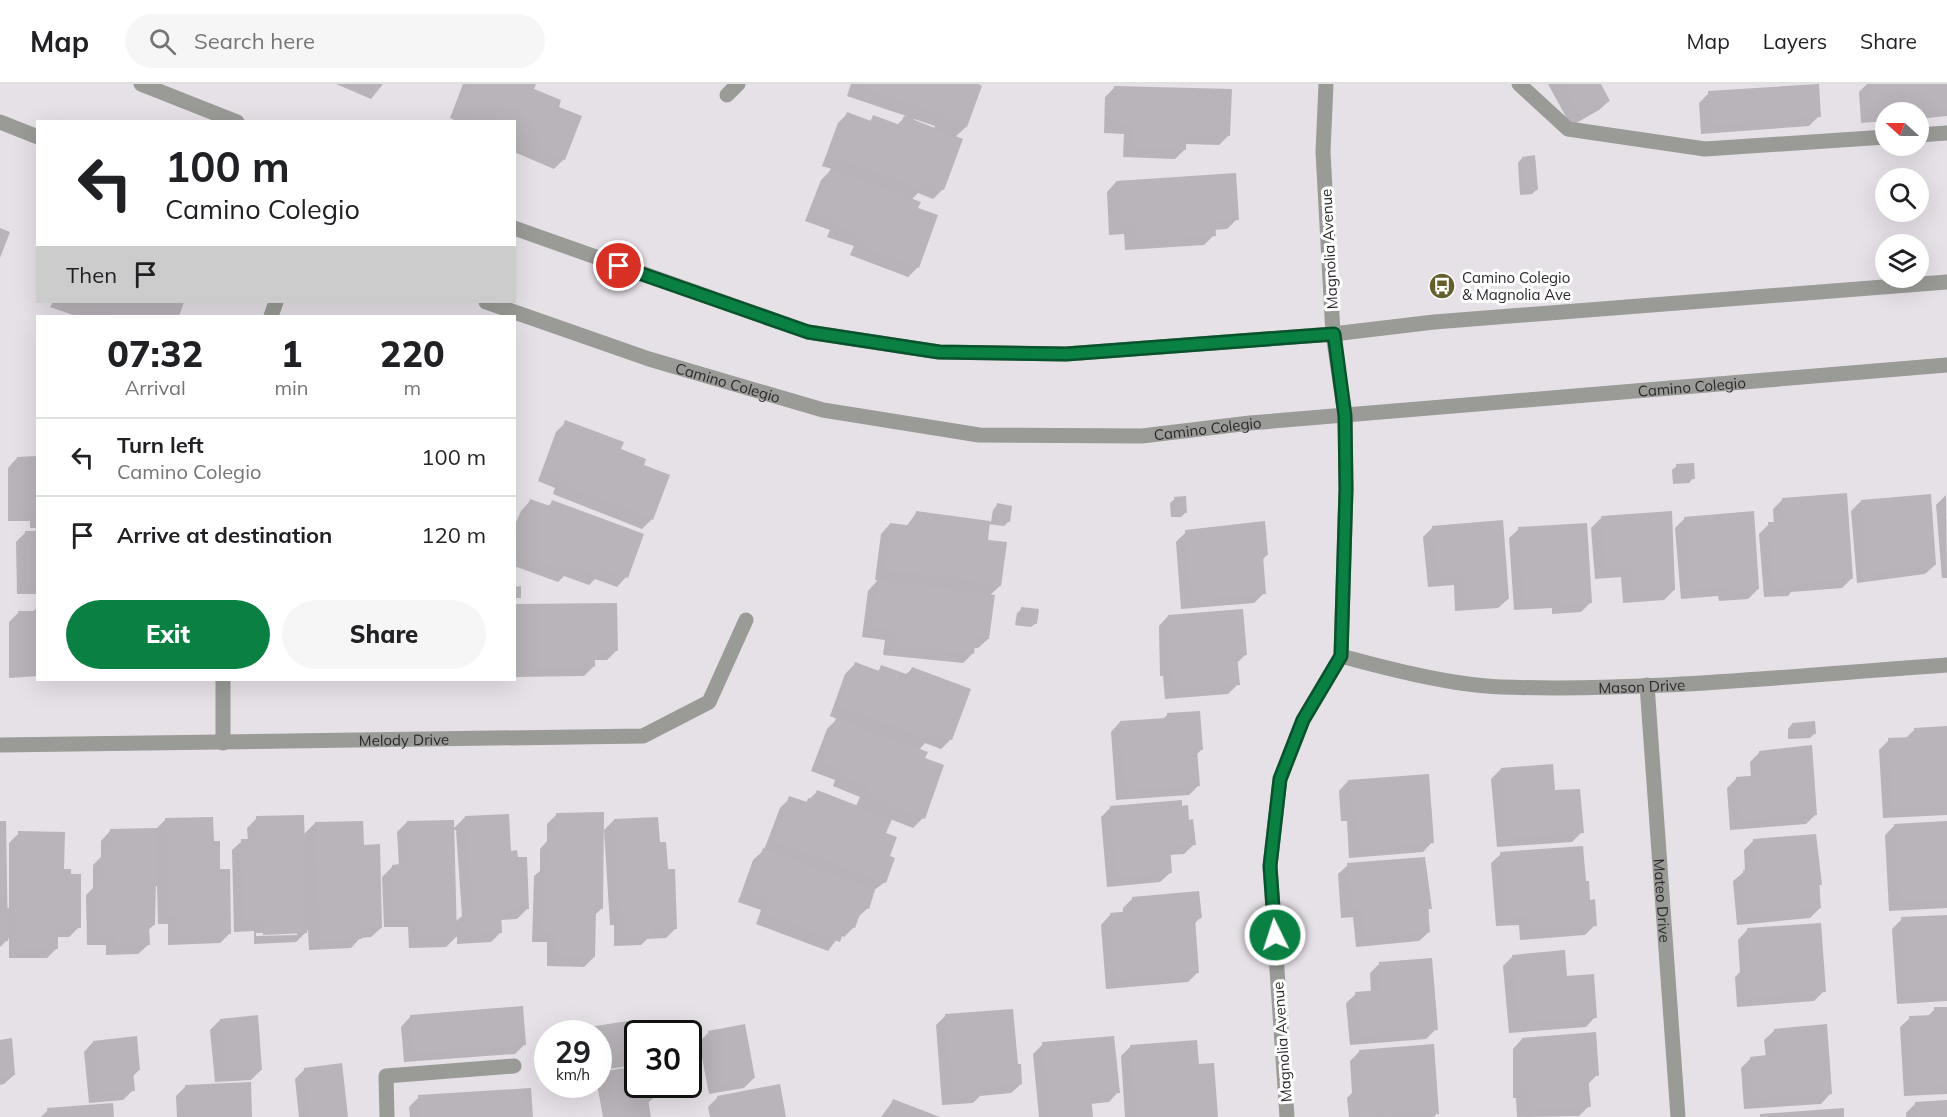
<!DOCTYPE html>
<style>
:root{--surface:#fff;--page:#f6f6f6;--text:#202124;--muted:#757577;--line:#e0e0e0;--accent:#0b8043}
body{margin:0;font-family:Mulish,sans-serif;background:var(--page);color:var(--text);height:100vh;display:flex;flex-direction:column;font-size:22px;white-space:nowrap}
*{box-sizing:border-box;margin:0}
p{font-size:20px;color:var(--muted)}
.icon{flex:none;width:33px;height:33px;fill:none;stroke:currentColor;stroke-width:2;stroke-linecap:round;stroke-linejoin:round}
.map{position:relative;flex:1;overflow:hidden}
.sheet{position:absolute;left:36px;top:231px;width:480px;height:366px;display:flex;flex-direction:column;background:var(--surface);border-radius:0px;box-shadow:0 6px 24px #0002}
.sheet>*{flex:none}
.hud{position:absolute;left:36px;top:36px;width:480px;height:183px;border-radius:0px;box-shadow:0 6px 24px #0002;background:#fff;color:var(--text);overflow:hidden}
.needle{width:39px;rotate:291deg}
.buttons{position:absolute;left:1875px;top:18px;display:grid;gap:12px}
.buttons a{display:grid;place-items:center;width:54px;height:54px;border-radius:50%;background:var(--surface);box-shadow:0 6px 24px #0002;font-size:30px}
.speed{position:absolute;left:534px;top:936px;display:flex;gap:12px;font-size:30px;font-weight:700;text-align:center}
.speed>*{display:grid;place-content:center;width:78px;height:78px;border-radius:50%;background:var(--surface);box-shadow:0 6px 24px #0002;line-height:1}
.speed small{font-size:15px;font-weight:400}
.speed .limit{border:3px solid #111;border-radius:9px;background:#fff;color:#111}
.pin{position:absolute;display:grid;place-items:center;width:51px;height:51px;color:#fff;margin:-26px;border:3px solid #fff;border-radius:50%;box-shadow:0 2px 6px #0007}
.me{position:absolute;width:66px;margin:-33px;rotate:356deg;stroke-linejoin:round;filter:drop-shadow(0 0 4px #0008)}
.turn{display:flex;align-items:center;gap:21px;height:126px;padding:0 30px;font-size:27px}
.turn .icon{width:78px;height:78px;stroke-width:2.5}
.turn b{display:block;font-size:42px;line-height:51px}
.then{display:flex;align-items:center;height:57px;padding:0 30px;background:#0003;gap:12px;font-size:22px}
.eta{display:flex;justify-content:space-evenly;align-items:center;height:102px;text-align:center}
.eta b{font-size:36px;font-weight:800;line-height:42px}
.cta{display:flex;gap:12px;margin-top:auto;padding:12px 30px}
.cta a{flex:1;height:69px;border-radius:36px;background:var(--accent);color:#fff;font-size:24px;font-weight:800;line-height:69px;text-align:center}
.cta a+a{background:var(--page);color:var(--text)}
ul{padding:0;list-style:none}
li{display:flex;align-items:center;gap:18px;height:78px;padding:0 30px;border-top:2px solid var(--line)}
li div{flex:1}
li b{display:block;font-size:22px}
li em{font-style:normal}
header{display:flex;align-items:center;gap:36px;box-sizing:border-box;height:84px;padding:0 30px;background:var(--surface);border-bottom:2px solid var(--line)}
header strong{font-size:28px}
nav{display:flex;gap:33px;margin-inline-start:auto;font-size:21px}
.search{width:420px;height:54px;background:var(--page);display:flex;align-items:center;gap:15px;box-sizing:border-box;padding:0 21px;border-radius:33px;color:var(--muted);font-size:22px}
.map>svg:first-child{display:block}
.shadow{fill:#0003;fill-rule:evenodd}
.building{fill:#b9b3ba}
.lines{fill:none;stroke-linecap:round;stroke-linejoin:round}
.minor{stroke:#9a9a96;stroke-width:15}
.route-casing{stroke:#07532c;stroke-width:15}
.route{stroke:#0b8043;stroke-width:10}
.labels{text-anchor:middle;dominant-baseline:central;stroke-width:6;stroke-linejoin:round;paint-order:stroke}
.street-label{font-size:15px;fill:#2c292c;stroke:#fff}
.poi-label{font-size:15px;fill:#2c292c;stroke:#fff;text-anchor:start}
</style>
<header>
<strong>Map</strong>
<div class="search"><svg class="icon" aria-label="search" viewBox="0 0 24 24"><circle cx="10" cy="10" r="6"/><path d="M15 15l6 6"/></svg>Search here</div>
<nav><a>Map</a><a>Layers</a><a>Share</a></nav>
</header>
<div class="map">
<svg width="1947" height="1033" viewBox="0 0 1947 1033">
<rect width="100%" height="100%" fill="#e6e0e7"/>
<g class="shadow">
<polygon points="336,0 383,0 371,15"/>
<polygon points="463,0 535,0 532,6 557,24 564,75 554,85 514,68 514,38 458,38 450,34"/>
<path d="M851 0H974L980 3 966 43 955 53 943 105 933 115 918 109 911 116 917 125 918 183 908 193 850 171 854 162 827 153 830 146 805 137 821 96 832 85 822 82 838 39 848 29 869 38 874 33 897 41 906 32 847 12ZM914 35 935 42 934 45 913 37Z"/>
<polygon points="1548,0 1599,0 1609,17 1599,26 1571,42"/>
<polygon points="1867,0 1947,0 1947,32 1918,35 1918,28 1886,28 1886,37 1861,39 1859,8"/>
<polygon points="1115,3 1229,51 1219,61 1185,60 1185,65 1175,75 1123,73 1124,50 1104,49 1105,13"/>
<polygon points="1709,9 1819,32 1809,42 1701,50 1699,19"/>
<polygon points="1522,74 1536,106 1532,110 1520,111 1518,79"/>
<polygon points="1116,98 1237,135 1227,145 1214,146 1214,151 1204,161 1125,166 1124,150 1109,151 1107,108"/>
<polygon points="53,218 182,218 177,232 76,232 50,223"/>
<polygon points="566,338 642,382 668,392 651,436 642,445 553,410 555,404 538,397 556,348"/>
<polygon points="17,374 38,374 38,444 30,444 30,437 8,437 8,384"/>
<polygon points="1677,382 1693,394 1689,399 1673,400 1672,386"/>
<polygon points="1946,411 1947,494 1942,494 1936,421"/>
<polygon points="1175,415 1186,428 1181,433 1171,433 1170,419"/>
<polygon points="1783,415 1852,494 1842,504 1791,508 1788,512 1764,513 1759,450 1769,440 1774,440 1773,425"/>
<polygon points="530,417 547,423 553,417 626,493 617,503 595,495 589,501 564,492 558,498 514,482 514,443 521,427"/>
<polygon points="1861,417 1935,481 1925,490 1857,499 1851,427"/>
<polygon points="997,421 1009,437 1004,442 988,440 986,457 1000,502 990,511 988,555 978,564 973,564 973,569 963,579 883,571 885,556 862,553 868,507 878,496 875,496 881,450 890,440 906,443 916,429 991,438 993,426"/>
<polygon points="1601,434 1674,506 1664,516 1623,519 1621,493 1595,495 1591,444"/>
<polygon points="1685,434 1758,505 1748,515 1719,517 1718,512 1681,515 1675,444"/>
<polygon points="1433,443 1508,515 1498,524 1455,527 1454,501 1428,503 1423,453"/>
<polygon points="1519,445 1591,518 1581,528 1552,530 1552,524 1514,526 1509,454"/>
<polygon points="26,448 38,448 38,510 17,510 16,458"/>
<polygon points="1186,448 1267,471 1262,476 1264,509 1254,519 1181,525 1176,458"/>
<polygon points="514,522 617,566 607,576 594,576 594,582 584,592 514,593"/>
<polygon points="38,523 38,592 9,594 9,538 19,528 32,528"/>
<polygon points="1022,525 1036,539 1031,543 1015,541 1017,529"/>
<polygon points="1168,532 1245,571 1237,579 1238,600 1228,610 1165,615 1163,592 1160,592 1159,542"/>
<polygon points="855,580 877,588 882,583 905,591 912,585 951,655 941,665 925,659 919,666 923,675 923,734 913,744 890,735 885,750 888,773 885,798 873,807 868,824 857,834 854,843 844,853 840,851 828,867 756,840 761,826 738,818 753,776 764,766 780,724 790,714 805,719 818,707 856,722 860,713 833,702 835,696 811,687 827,645 837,635 830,632 845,590"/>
<polygon points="349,596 402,596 349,597"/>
<polygon points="1168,630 1202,665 1196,671 1199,701 1189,711 1116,716 1111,648 1120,638 1163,635"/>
<polygon points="1792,640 1815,649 1810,654 1788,655 1788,645"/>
<polygon points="1947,644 1947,731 1883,734 1879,666 1889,656 1905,655 1914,646"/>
<polygon points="1760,668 1816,730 1806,740 1730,746 1727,704 1737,694 1751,693 1750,678"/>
<polygon points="1501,685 1554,708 1582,748 1572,758 1497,763 1491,695"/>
<polygon points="1348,697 1432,758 1423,768 1349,774 1347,737 1341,737 1339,707"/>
<polygon points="1111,723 1194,760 1184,770 1169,771 1170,789 1160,798 1107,803 1101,733"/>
<polygon points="557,730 602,824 594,832 594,873 584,883 547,882 547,858 532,858 534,792 540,787 540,765 547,757 547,740"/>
<path d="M465 733 527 825 517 835 500 836 501 848 491 858 457 860V852L446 863 409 864 408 843H384L382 793 392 783 399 782 397 748 407 738 453 745ZM453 746H456L462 832 455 838Z"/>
<path d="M257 734 303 751 315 739 362 763 381 844 371 853 360 854 351 864 309 866 308 846 296 858 254 860V847L234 848 232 766 242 757H248L247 744ZM297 848V851L256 852V849Z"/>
<polygon points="166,735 212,759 229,850 220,859 168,861 168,840 158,840 157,802 154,802 154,841 148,846 148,861 138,870 106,871 106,861 87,861 86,811 93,804 93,781 101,773 101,757 110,747 155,746"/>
<polygon points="614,736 658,760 666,787 676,844 666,854 647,855 641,861 614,862 614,841 610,841 604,746"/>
<polygon points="0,738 6,824 9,824 9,759 19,749 69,792 79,843 69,853 57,853 57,864 47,874 9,874 9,854 0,863"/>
<polygon points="1947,739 1947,824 1889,827 1885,751 1895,741"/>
<polygon points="1753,757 1819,774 1820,824 1810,834 1737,841 1733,797 1745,787 1744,766"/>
<polygon points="1501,770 1585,799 1595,841 1585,851 1520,856 1519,841 1496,842 1491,779"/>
<polygon points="1348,781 1428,799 1429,848 1419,857 1356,863 1353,833 1341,834 1338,790"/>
<polygon points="1133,814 1200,834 1194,840 1198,888 1188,898 1106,905 1101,841 1110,831 1123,830 1123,824"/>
<polygon points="1947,832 1947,917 1897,920 1892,845 1902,835"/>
<polygon points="1747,846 1824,907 1814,917 1737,923 1735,893 1740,888 1738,856"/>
<polygon points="1513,872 1566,893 1595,933 1586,943 1509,949 1503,882"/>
<polygon points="1379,880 1436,945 1426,955 1350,961 1346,919 1356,910 1371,909 1370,889"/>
<polygon points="1947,924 1947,1010 1904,1012 1900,943 1910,934 1927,933 1935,925"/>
<polygon points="945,932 1016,982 1021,1000 1011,1009 980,1012 973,1019 942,1021 936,941"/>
<polygon points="410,933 525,960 515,970 404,978 401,943"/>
<polygon points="220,936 261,986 251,996 215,998 210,946"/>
<polygon points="627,939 632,973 623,983 598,986 598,950 563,950"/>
<polygon points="1774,947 1830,1010 1821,1020 1744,1025 1741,984 1751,974 1766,973 1764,956"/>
<polygon points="709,948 754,994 744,1004 709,1010 699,958"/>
<polygon points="1522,955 1597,991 1587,1001 1589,1022 1579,1032 1517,1033 1516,1014 1513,1014 1513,965"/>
<polygon points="0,957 14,991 4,1000 0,1001"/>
<polygon points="93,958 139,986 132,993 133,1006 123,1016 89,1019 84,968"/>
<polygon points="1043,960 1118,1008 1109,1018 1090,1020 1091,1033 1039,1033 1033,970"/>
<polygon points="1130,963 1197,981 1217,1033 1125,1033 1121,972"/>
<polygon points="1360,967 1437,1029 1434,1033 1349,1033 1347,1014 1352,1009 1350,977"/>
<polygon points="305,985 347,1033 299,1033 295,995"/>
<polygon points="607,989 638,1000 654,1013 648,1019 650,1033 603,1033 597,1000"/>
<polygon points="186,1002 250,1033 177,1033 176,1012"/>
<polygon points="419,1013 531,1033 410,1033 409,1023"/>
<polygon points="718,1013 785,1033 710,1033 708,1023"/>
<polygon points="893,1017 937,1033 881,1033"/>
<polygon points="1947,1017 1947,1033 1906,1033 1906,1029 1916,1019"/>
<polygon points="48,1026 113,1033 41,1033"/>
</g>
<g class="building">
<polygon points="468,0 536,0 534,5 561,16 559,23 582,32 565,76 521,59 523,56 514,53 514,38 475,38 478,32 459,24"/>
<polygon points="856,0 978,0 982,2 967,43 943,34 944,32 856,2"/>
<polygon points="1563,0 1601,0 1610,17 1581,33"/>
<polygon points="1819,0 1821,33 1710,41 1708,7"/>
<polygon points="1868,0 1947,0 1947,24 1870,30"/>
<polygon points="1114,2 1232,5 1230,52 1192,51 1191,53 1186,53 1186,66 1132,64 1133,41 1113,40"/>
<polygon points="847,28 871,37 873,31 900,41 904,32 963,55 944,106 925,99 922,106 831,72"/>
<polygon points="1535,71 1538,106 1524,107 1522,73"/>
<polygon points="831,84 921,118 918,124 938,131 919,184 859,162 863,153 836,143 838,136 814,128"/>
<polygon points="1236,89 1239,136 1215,137 1216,152 1135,157 1134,141 1119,142 1116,97"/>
<polygon points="0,144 10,148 0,174"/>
<polygon points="71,218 184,218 179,232 111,232"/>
<polygon points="565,336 624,358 621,365 646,375 644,381 670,391 653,436 561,400 564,394 547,387"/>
<polygon points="38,372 38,427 17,428 17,373"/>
<polygon points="1694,379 1695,395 1677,396 1676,380"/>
<polygon points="1847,409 1853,495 1799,499 1799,502 1773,504 1768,438 1784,438 1782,414"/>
<polygon points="1931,410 1936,481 1866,490 1861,416"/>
<polygon points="1186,412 1187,429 1175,429 1174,413"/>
<polygon points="530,415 550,422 552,416 644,450 628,494 603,485 600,492 572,482 569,489 514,469 514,457"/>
<polygon points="997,419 1012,422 1010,438 995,436"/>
<polygon points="916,427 990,437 988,456 1007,458 1001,502 975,499 976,497 884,486 890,439 913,442"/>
<polygon points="1672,427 1675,506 1632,510 1630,484 1605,486 1601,432"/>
<polygon points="1754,427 1759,505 1728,508 1728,503 1690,506 1684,433"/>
<polygon points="1503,436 1509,515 1465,518 1463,492 1438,494 1432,442"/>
<polygon points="1265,437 1268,471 1263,472 1266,510 1190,516 1185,446"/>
<polygon points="1587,439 1592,519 1561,521 1561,515 1524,517 1518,443"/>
<polygon points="25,447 38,447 38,501 26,501"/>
<polygon points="877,495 995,511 989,555 976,553 974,570 892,562 894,546 871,543"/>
<polygon points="521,502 521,514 514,514 515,503"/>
<polygon points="617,519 618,567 595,567 595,583 514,584 514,520"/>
<polygon points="1021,523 1039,525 1037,540 1019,537"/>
<polygon points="1243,525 1247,571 1237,572 1240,601 1174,606 1172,583 1169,583 1168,531"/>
<rect x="18" y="527" width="20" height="58"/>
<polygon points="855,578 879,587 881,581 909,591 912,583 971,605 952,656 933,649 931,656 838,623"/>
<polygon points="1200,627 1203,666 1197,666 1200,702 1125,707 1120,637 1167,634 1167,629"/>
<polygon points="836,634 928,668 925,674 944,681 925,735 872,715 873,713 866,710 868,703 841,693 844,687 820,678"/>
<polygon points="1815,637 1816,650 1793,651 1792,639"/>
<polygon points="1947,642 1947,722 1892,725 1888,654 1914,653 1914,644"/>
<polygon points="1812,661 1817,731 1739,737 1736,693 1761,691 1759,667"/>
<polygon points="1553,680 1555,706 1580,705 1584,749 1506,754 1501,684"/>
<polygon points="1429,690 1434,759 1358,765 1356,728 1351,728 1348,696"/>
<polygon points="817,706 892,735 886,749 897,753 890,772 895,774 886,799 773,757 789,712 807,718 808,714 813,716"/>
<polygon points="1182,716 1182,722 1188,721 1189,736 1193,735 1196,761 1170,763 1172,789 1117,794 1110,722"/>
<polygon points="604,728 603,825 596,825 595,873 556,873 556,849 541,848 541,834 543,833 544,781 549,781 549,753 556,753 556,729"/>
<polygon points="509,730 511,767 517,766 518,773 527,773 529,825 501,827 502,849 466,851 465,826 471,826 465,732"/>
<polygon points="304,731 307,849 263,851 263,838 243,839 241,755 257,755 256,732"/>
<polygon points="213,733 214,757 220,757 220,785 230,785 231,850 177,851 177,831 167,831 165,734"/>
<polygon points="658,733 660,758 666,758 668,785 675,785 677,845 652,846 652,852 624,853 623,832 619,832 614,735"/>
<polygon points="454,736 457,853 418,855 417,834 393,834 392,781 408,779 407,737"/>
<polygon points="0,737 6,737 8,857 0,857"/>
<polygon points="363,737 364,761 380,760 382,844 361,845 362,855 318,857 315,738"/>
<polygon points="1947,737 1947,816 1899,818 1894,740"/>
<polygon points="157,744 155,841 149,841 150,861 115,861 116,852 96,852 96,799 102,799 102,770 110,769 110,745"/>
<polygon points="18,747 65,748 64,785 71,785 71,790 81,790 81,844 58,844 58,865 18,865"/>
<polygon points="1816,750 1822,801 1819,801 1821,824 1746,832 1743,786 1755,785 1753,755"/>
<polygon points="1583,762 1586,797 1589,797 1590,816 1595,815 1597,842 1529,847 1529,832 1505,833 1500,768"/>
<polygon points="763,764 875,806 869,825 863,822 855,844 846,840 840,858 764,830 770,817 747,808"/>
<polygon points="1425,773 1432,825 1428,825 1430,848 1365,854 1362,824 1351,825 1347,779"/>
<polygon points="1199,807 1202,834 1195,835 1199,889 1115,896 1110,829 1133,827 1132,813"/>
<polygon points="1947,831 1947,908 1906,911 1901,833"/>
<polygon points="1821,839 1826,908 1746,914 1744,881 1749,881 1747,844"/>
<polygon points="1565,866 1567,892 1594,890 1597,934 1518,940 1512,871"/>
<polygon points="1432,874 1438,946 1359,952 1355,908 1380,906 1379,878"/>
<polygon points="523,922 526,961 413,969 410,931"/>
<polygon points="1934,923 1947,923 1947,1002 1913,1003 1909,932 1934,931"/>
<polygon points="1013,925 1018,980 1021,980 1022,1000 983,1003 984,1010 951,1012 945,930"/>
<polygon points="258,931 262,986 224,989 220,935"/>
<polygon points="628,937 634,973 598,979 598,950 564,950 563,947"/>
<polygon points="745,940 755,994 718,1001 708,947"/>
<polygon points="1827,940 1832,1010 1753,1016 1750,973 1775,970 1774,945"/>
<polygon points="1596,948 1599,992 1588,992 1591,1023 1527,1027 1525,1005 1522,1005 1522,954"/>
<polygon points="137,952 140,986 133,987 135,1007 98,1010 93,957"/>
<polygon points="1114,952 1120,1009 1091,1011 1093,1033 1049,1033 1042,958"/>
<polygon points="12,954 15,991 0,993 0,956"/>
<polygon points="1197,956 1199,980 1214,979 1218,1033 1135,1033 1130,961"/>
<polygon points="1434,960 1439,1030 1359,1033 1356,1002 1362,1002 1359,966"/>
<polygon points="342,979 348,1033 309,1033 304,984"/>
<polygon points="638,982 638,1000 653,1000 655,1014 648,1015 651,1033 614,1033 606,987"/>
<polygon points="251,998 252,1033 186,1033 185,1001"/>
<polygon points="780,1000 786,1033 721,1033 717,1012"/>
<polygon points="531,1004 533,1033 420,1033 418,1011"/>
<polygon points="893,1015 940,1033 886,1033"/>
<polygon points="1947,1016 1947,1033 1916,1033 1915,1018"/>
<polygon points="113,1019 114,1033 48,1033 47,1024"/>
<polygon points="1844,1024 1844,1033 1760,1033 1760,1030"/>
</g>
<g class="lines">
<g class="minor">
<polyline points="141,0 237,38"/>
<polyline points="1519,0 1568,45 1705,65 1886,53"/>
<polyline points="727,11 738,0"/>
<polyline points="0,38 38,53"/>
<polyline points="1918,51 1947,49"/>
<polyline points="514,144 808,248 939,268 1066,270 1333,250 1434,238 1947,198"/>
<path id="s1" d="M486 218 649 275 823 326 979 351 1142 352 1250 339 1947 281"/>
<polyline points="271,232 276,218"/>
<path id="s2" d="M1341 572C1389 585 1451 601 1501 603 1650 608 1799 591 1947 581"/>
<path id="s3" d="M1647 601 1678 1033"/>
<polyline points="223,659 223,596"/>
<path id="s4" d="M0 661 643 652 709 618 746 536"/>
<polyline points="387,1033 386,992 514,982"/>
<polyline points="1287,1033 1270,782 1280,695 1303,636 1341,572 1346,405 1345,332 1333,250 1323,68 1326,0"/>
</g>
</g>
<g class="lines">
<defs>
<polyline id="route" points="619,182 808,248 939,268 1066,270 1334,250 1345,332 1346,405 1341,572 1303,636 1280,695 1270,782 1275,851"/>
</defs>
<use href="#route" class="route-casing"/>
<use href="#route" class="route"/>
</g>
<defs>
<symbol id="bus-disc" viewBox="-11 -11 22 22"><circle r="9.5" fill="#645f2b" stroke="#fff"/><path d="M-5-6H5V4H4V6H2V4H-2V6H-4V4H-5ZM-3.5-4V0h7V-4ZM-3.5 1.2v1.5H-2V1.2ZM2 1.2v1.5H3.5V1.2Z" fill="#fff"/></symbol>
</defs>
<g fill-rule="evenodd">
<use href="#bus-disc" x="1427" y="187" width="30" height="30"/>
</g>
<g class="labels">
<g class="street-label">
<text transform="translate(1329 165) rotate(-93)">Magnolia Avenue</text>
<text stroke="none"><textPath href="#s1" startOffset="255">Camino Colegio</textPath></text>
<text stroke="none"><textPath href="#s1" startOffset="1227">Camino Colegio</textPath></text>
<text stroke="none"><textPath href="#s1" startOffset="741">Camino Colegio</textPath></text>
<text stroke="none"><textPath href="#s2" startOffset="304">Mason Drive</textPath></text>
<text stroke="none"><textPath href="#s4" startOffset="404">Melody Drive</textPath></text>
<text stroke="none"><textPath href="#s3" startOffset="216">Mateo Drive</textPath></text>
<text transform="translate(1282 958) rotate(-94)">Magnolia Avenue</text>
</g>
<g class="poi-label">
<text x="1462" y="193">Camino Colegio<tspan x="1462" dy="17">&amp; Magnolia Ave</tspan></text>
</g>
</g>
</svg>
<div class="buttons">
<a><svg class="needle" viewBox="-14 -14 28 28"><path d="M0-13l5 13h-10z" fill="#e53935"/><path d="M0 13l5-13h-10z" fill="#757577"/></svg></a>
<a><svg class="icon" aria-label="search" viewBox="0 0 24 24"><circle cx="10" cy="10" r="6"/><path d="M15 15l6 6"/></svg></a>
<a><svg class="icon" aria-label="layers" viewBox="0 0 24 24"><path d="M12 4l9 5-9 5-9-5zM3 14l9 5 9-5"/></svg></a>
</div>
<div class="speed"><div>29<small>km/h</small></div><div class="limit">30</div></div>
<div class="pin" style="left:619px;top:182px;background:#d93025"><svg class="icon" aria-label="arrive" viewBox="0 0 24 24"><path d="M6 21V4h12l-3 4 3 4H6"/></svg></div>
<svg class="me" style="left:1275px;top:851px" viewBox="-20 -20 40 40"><circle r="17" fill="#0b8043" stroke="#fff" stroke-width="3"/><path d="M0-11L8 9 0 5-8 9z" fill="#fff"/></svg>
<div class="hud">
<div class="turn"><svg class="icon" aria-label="left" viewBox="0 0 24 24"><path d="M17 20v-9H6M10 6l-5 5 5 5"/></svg><div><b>100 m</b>Camino Colegio</div></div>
<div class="then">Then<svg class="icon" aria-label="arrive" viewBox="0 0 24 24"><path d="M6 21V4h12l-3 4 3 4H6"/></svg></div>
</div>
<section class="sheet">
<div class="eta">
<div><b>07:32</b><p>Arrival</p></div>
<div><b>1</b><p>min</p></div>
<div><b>220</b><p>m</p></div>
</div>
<ul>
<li><svg class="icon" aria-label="left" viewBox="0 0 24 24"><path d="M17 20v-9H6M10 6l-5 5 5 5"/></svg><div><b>Turn left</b><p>Camino Colegio</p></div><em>100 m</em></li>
<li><svg class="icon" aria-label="arrive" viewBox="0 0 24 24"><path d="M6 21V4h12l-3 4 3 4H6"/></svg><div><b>Arrive at destination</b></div><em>120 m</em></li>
</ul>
<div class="cta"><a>Exit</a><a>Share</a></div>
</section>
</div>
